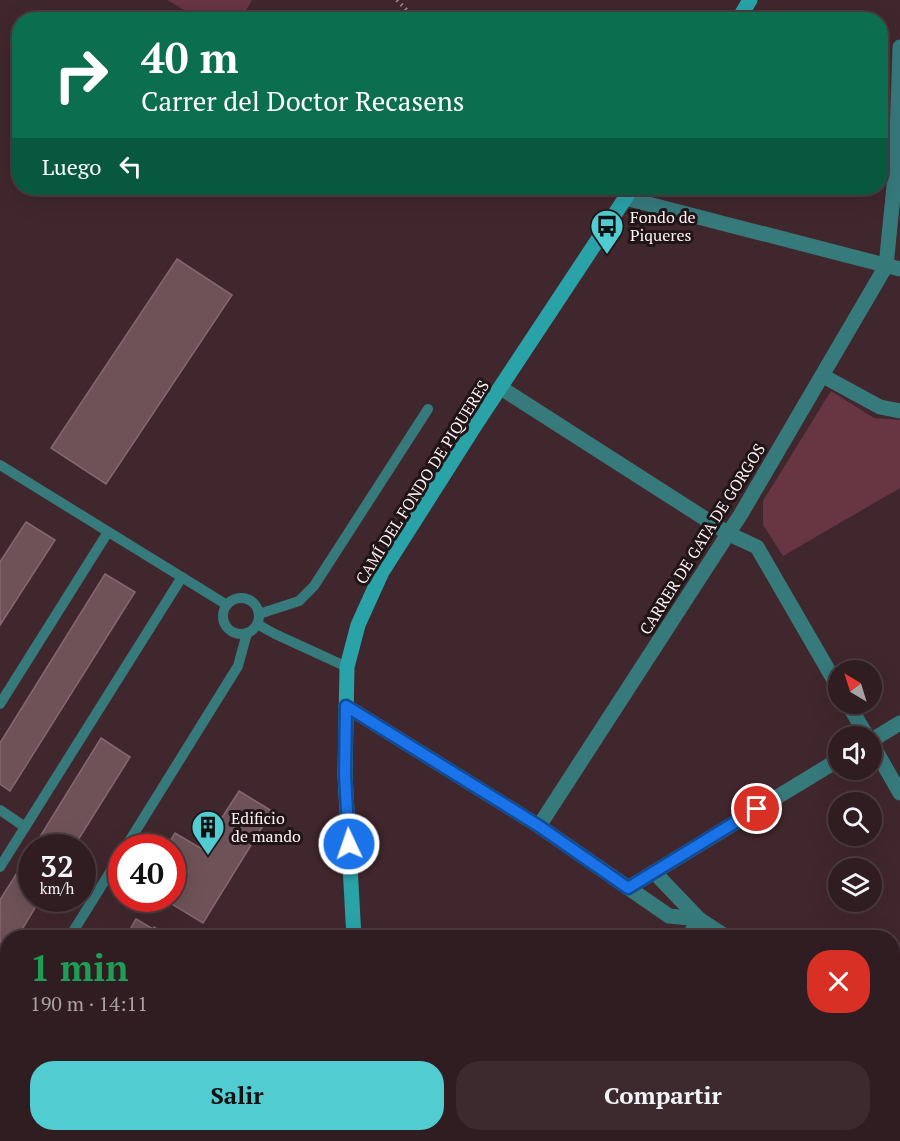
<!DOCTYPE html>
<html lang="es">
<meta charset="utf-8">
<style>
:root{--surface:#301d22;--page:#3c2a2f;--text:#f1f3f6;--muted:#a8a2a5;--line:#4b3b40;--accent:#51ccd1}
body{margin:0;font-family:"PT Serif",serif;background:var(--page);color:var(--text);height:100vh;display:flex;flex-direction:column;font-size:22px;white-space:nowrap}
*{box-sizing:border-box;margin:0}
p{font-size:20px;color:var(--muted)}
.icon{flex:none;width:33px;height:33px;fill:none;stroke:currentColor;stroke-width:2;stroke-linecap:round;stroke-linejoin:round}
.map{position:relative;flex:1;overflow:hidden}
.sheet{position:absolute;left:0px;top:930px;width:900px;height:212px;display:flex;flex-direction:column;background:var(--surface);border-radius:24px 24px 0 0;box-shadow:0 6px 24px #0002,0 0 0 2px var(--line)}
.sheet>*{flex:none}
.top-card{position:absolute;left:12px;top:12px;width:876px;height:183px;border-radius:24px;box-shadow:0 6px 24px #0002,0 0 0 2px var(--line);background:#0b6e4f;color:#fff;overflow:hidden}
.needle{width:39px;rotate:322deg}
.controls{position:absolute;left:828px;top:660px;display:grid;gap:12px}
.controls a{display:grid;place-items:center;width:54px;height:54px;border-radius:50%;background:var(--surface);box-shadow:0 6px 24px #0002,0 0 0 2px var(--line);font-size:30px}
.speed{position:absolute;left:18px;top:834px;display:flex;gap:12px;font-size:30px;font-weight:700;text-align:center}
.speed>*{display:grid;place-content:center;width:78px;height:78px;border-radius:50%;background:var(--surface);box-shadow:0 6px 24px #0002,0 0 0 2px var(--line);line-height:1}
.speed small{font-size:15px;font-weight:400}
.speed .limit{border:9px solid #d22;background:#fff;color:#111}
.pin{position:absolute;display:grid;place-items:center;width:51px;height:51px;color:#fff;margin:-26px;border:3px solid #fff;border-radius:50%;box-shadow:0 2px 6px #0007}
.me{position:absolute;width:66px;margin:-33px;rotate:357deg;stroke-linejoin:round;filter:drop-shadow(0 0 4px #0008)}
.turn{display:flex;align-items:center;gap:21px;height:126px;padding:0 30px;font-size:27px}
.turn .icon{width:78px;height:78px;stroke-width:2.5}
.turn b{display:block;font-size:42px;line-height:51px}
.then{display:flex;align-items:center;height:57px;padding:0 30px;background:#0003;gap:12px;font-size:22px}
.round{display:grid;place-items:center;flex:none;width:63px;height:63px;border-radius:24px;background:var(--page)}
.headline{display:flex;align-items:center;justify-content:space-between;height:102px;padding:0 30px}
h1{font-size:36px;font-weight:700;line-height:45px;color:#1e9e55}
.action{display:flex;gap:12px;margin-top:auto;padding:12px 30px}
.action a{flex:1;height:69px;border-radius:24px;background:var(--accent);color:#111;font-size:24px;font-weight:700;line-height:69px;text-align:center}
.action a+a{background:var(--page);color:var(--text)}
.map>svg:first-child{display:block}
.green{fill:#683543}
.building{fill:#6e5258;stroke:#85686e;stroke-width:1.5}
.lines{fill:none;stroke-linecap:round;stroke-linejoin:round}
.path{stroke:#a28e93;stroke-width:4;stroke-dasharray:1.5 4.5;stroke-linecap:butt}
.lane{stroke:#377a7c;stroke-width:10}
.street{stroke:#377a7c;stroke-width:15}
.secondary{stroke:#29a3a8;stroke-width:15}
.route-casing{stroke:#114b97;stroke-width:15}
.route{stroke:#1a73e8;stroke-width:10}
.labels{text-anchor:middle;dominant-baseline:central;stroke-width:6;stroke-linejoin:round;paint-order:stroke}
.poi-label{font-size:16px;fill:#fff1f4;stroke:#1f1416;text-anchor:start}
.street-label{font-size:16px;fill:#fff1f4;stroke:#1f1416}
</style>
<div class="map">
<svg width="900" height="1141" viewBox="0 0 900 1141">
<rect width="100%" height="100%" fill="#40272d"/>
<g class="green">
<polygon points="167,0 252,0 241,19 200,19"/>
<polygon points="831,391 874,418 900,420 900,488 783,556 763,525 763,501"/>
</g>
<g class="building">
<polygon points="177,259 232,295 106,484 51,448"/>
<polygon points="26,522 55,540 0,625 0,562"/>
<polygon points="105,574 135,592 10,791 0,784 0,743"/>
<polygon points="101,738 130,757 73,848 33,848"/>
<polygon points="239,791 272,811 203,923 170,903 188,872 172,862 172,848 166,848 175,833 202,849"/>
<polygon points="32,849 32,898 41,898 17,938 8,938 7,953 0,949 0,900"/>
<polygon points="136,919 153,929 154,927 172,938 125,938"/>
</g>
<g class="lines">
<polyline class="path" points="397,0 416,20"/>
<g class="lane">
<polyline points="0,465 227,605"/>
<circle cx="241" cy="616" r="18"/>
<polyline points="259,614 299,601 314,586 428,409"/>
<polyline points="257,624 275,634 347,667"/>
<polyline points="0,704 108,532"/>
<polyline points="0,810 25,827"/>
<polyline points="125,848 238,666 247,633"/>
<polyline points="0,867 182,577"/>
<polyline points="69,938 122,853"/>
<polyline points="0,1047 8,1035"/>
</g>
<g class="street">
<polyline points="625,198 900,269"/>
<polyline points="823,376 880,407 900,411"/>
<polyline points="501,388 729,534 757,547 838,687"/>
<polyline points="848,704 867,736"/>
<polyline points="346,706 539,826 669,916 699,919 728,938"/>
<polyline points="872,740 900,723"/>
<polyline points="872,744 900,793"/>
<polyline points="539,826 741,514 886,266 896,166 900,47"/>
<polyline points="654,872 699,919 688,938"/>
<polyline points="628,888 838,760"/>
<polyline points="892,1000 900,996"/>
<polyline points="892,1046 900,1052"/>
<polyline points="801,1134 811,1141"/>
<polyline points="558,1141 563,1134"/>
</g>
<g class="secondary">
<polyline points="738,20 750,0"/>
<polyline points="354,938 345,775 347,667 358,625 382,572 476,424 632,188"/>
<polyline points="364,1134 364,1141"/>
</g>
</g>
<g class="lines">
<defs>
<polyline id="route" points="349,844 345,775 346,706 539,826 628,888 757,809"/>
</defs>
<use href="#route" class="route-casing"/>
<use href="#route" class="route"/>
</g>
<defs>
<symbol id="bus-pin" viewBox="-11 -11 22 30"><path d="M0 17L-7.5 6A9.5 9.5 0 1 1 7.5 6Z" fill="#51ccd1" stroke="#1f1416"/><path d="M-5-6H5V4H4V6H2V4H-2V6H-4V4H-5ZM-3.5-4V0h7V-4ZM-3.5 1.2v1.5H-2V1.2ZM2 1.2v1.5H3.5V1.2Z" fill="#111"/></symbol>
<symbol id="building-pin" viewBox="-11 -11 22 30"><path d="M0 17L-7.5 6A9.5 9.5 0 1 1 7.5 6Z" fill="#51ccd1" stroke="#1f1416"/><path d="M-4-6H4V6H1V3H-1V6H-4ZM-2.5-4.3h1.7v1.8h-1.7ZM.8-4.3h1.7v1.8H.8ZM-2.5-1h1.7V.8h-1.7ZM.8-1h1.7V.8H.8Z" fill="#111"/></symbol>
</defs>
<g fill-rule="evenodd">
<use href="#bus-pin" x="588" y="207" width="38" height="52"/>
<use href="#building-pin" x="189" y="808" width="38" height="52"/>
</g>
<g class="labels">
<g class="poi-label">
<text x="630" y="217">Fondo de<tspan x="630" dy="18">Piqueres</tspan></text>
<text x="231" y="818">Edificio<tspan x="231" dy="18">de mando</tspan></text>
</g>
<g class="street-label">
<text transform="translate(422 482) rotate(-58)">CAMÍ DEL FONDO DE PIQUERES</text>
<text transform="translate(702 539) rotate(-58)">CARRER DE GATA DE GORGOS</text>
</g>
</g>
</svg>
<div class="controls">
<a><svg class="needle" viewBox="-14 -14 28 28"><path d="M0-13l5 13h-10z" fill="#e53935"/><path d="M0 13l5-13h-10z" fill="#a8a2a5"/></svg></a>
<a><svg class="icon" aria-label="sound" viewBox="0 0 24 24"><path d="M4 9h4l5-4v14l-5-4H4zM17 9q2 3 0 6"/></svg></a>
<a><svg class="icon" aria-label="search" viewBox="0 0 24 24"><circle cx="10" cy="10" r="6"/><path d="M15 15l6 6"/></svg></a>
<a><svg class="icon" aria-label="layers" viewBox="0 0 24 24"><path d="M12 4l9 5-9 5-9-5zM3 14l9 5 9-5"/></svg></a>
</div>
<div class="speed"><div>32<small>km/h</small></div><div class="limit">40</div></div>
<div class="pin" style="left:757px;top:809px;background:#d93025"><svg class="icon" aria-label="arrive" viewBox="0 0 24 24"><path d="M6 21V4h12l-3 4 3 4H6"/></svg></div>
<svg class="me" style="left:349px;top:844px" viewBox="-20 -20 40 40"><circle r="17" fill="#1a73e8" stroke="#fff" stroke-width="3"/><path d="M0-11L8 9 0 5-8 9z" fill="#fff"/></svg>
<div class="top-card">
<div class="turn"><svg class="icon" aria-label="right" viewBox="0 0 24 24"><path d="M7 20v-9h11M14 6l5 5-5 5"/></svg><div><b>40 m</b>Carrer del Doctor Recasens</div></div>
<div class="then">Luego<svg class="icon" aria-label="left" viewBox="0 0 24 24"><path d="M17 20v-9H6M10 6l-5 5 5 5"/></svg></div>
</div>
<section class="sheet">
<div class="headline"><div><h1>1 min</h1><p>190 m · 14:11</p></div><a class="round" style="background:#d93025;color:#fff"><svg class="icon" aria-label="close" viewBox="0 0 24 24"><path d="M6 6l12 12M18 6L6 18"/></svg></a></div>
<div class="action"><a>Salir</a><a>Compartir</a></div>
</section>
</div>
